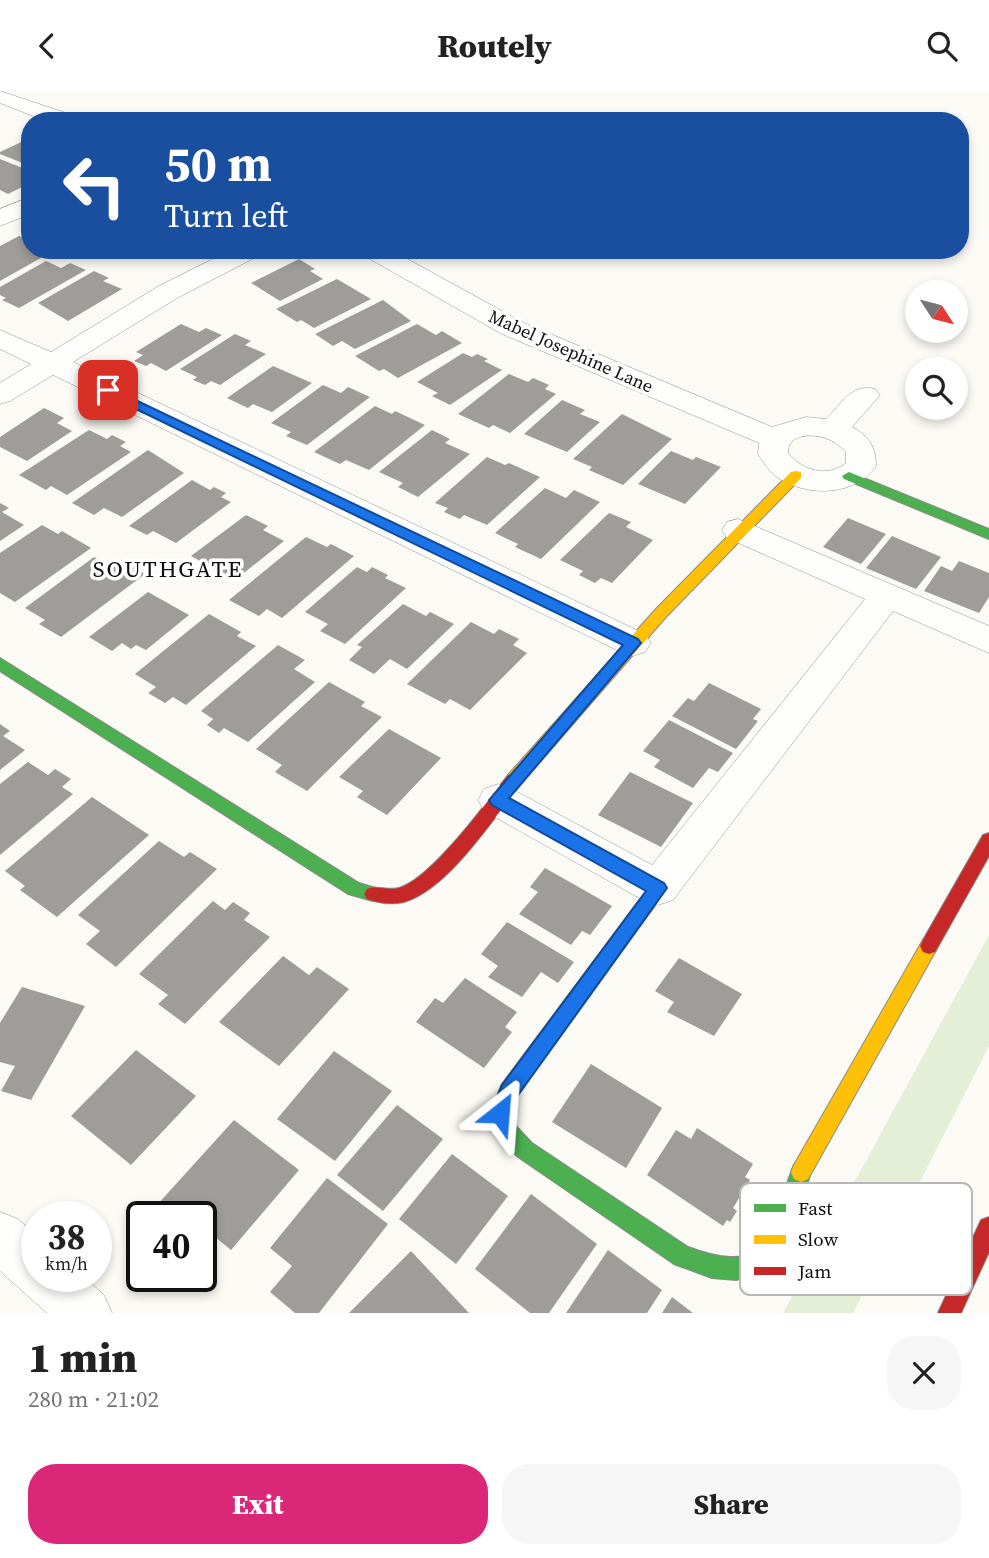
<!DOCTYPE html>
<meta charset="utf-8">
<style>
:root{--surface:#fff;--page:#f6f6f6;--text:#222;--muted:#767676;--accent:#db2777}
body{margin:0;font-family:"Source Serif 4",serif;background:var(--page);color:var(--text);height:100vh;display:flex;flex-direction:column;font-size:26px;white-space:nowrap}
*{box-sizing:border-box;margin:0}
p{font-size:23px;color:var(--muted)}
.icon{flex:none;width:38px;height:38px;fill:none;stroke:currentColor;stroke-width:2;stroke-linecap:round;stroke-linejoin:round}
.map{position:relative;height:1222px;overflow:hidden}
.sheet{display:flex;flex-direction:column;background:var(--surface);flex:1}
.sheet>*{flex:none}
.banner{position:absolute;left:21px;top:21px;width:948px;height:147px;border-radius:28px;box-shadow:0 4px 10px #0003;background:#1a4fa0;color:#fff;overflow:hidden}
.needle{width:46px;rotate:126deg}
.tools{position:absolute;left:905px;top:189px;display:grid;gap:14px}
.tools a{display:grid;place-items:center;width:63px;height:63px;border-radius:50%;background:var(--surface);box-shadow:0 4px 10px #0003;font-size:35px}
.speed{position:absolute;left:21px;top:1110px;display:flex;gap:14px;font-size:35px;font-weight:700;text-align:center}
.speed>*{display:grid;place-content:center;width:91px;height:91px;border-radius:50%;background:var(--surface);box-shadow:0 4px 10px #0003;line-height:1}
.speed small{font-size:18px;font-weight:400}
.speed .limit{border:4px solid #111;border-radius:10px;background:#fff;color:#111}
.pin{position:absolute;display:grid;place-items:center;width:60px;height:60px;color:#fff;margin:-30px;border-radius:14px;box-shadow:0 4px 10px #0006}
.me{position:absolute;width:77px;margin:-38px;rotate:28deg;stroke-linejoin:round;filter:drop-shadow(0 0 5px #0008)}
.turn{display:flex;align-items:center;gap:24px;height:147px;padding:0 28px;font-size:32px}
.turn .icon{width:91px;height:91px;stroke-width:2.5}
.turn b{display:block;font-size:49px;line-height:60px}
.round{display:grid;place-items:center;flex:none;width:74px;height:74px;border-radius:28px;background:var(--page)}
.overview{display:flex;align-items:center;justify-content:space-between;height:119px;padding:0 28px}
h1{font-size:42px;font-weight:800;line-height:52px}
.cta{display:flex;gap:14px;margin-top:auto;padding:14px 28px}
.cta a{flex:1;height:80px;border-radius:28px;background:var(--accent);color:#fff;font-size:28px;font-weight:800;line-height:80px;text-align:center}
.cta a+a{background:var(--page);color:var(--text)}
header{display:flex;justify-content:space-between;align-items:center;height:91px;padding:0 28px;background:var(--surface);font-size:32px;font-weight:800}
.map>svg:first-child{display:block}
.green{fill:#e5eed6}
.building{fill:#9f9d99}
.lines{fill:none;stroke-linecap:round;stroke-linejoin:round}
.street-casing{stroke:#959592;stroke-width:1}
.fast-casing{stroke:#8c8b89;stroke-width:2}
.slow-casing{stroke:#8c8b89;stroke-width:2}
.jam-casing{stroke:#8c8b89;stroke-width:2}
.street{fill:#fefefd;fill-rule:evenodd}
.fast{fill:#4caf50;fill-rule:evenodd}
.slow{fill:#ffc107;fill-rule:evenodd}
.jam{fill:#c62828;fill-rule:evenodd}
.route{fill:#1a73e8;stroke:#114b97;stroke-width:2}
.labels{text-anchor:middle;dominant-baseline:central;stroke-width:7;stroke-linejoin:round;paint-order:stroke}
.far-street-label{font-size:18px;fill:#0f0f0f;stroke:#fff}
.neighbourhood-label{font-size:23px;letter-spacing:2px;fill:#0f0f0f;stroke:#fff}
.key{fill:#fff;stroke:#b7b7b7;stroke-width:2}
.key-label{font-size:19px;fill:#0f0f0f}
</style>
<header><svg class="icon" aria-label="back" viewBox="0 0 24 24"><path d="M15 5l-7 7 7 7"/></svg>Routely<svg class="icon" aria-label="search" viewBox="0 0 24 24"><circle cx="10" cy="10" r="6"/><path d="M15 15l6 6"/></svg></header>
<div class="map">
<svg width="989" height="1222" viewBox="0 0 989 1222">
<rect width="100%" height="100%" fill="#fbfaf4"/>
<polygon class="green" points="989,844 989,955 853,1222 783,1222"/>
<g class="building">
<polygon points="30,47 30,75 0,63 0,61"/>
<polygon points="0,68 30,80 30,88 22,92 26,94 8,103 0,99"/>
<polygon points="19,145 30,149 30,159 55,159 0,190 0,155"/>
<polygon points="299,168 315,178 310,180 323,188 280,210 251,192"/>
<polygon points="46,170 61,177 70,172 86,179 19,217 2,209 6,207 0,204 0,196"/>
<polygon points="94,180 109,187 103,190 122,198 68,230 38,212"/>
<polygon points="337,188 371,208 314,237 301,229 297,231 276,218"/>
<polygon points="383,209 411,230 355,258 342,250 333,255 315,243"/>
<polygon points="181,233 199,241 206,237 222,244 166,280 151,272 146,275 134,270 143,264 136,261"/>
<polygon points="417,233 436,244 442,240 462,252 398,287 384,278 379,280 355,265"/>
<polygon points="235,243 251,250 245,254 266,263 220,294 211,290 205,294 193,289 197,286 180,278"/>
<polygon points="463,262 472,266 477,263 488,268 484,270 502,279 450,314 432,305 438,302 417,291"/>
<polygon points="273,275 312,292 272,321 253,313 248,317 227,307"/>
<polygon points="509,283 528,291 533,287 549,294 545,298 556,303 510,342 493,334 489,337 458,323"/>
<polygon points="323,294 341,302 348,296 370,306 307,354 286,345 291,341 271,332"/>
<polygon points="562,309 585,319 580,323 600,331 567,361 524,343"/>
<polygon points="375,315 392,323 395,320 425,334 369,379 346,369 340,373 314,361"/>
<polygon points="44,317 64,327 57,332 72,340 27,370 0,356 0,346"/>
<polygon points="622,323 672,348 623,394 589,379 592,376 573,368"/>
<polygon points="89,339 107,348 112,344 126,351 120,355 131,361 67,404 51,395 46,399 19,384"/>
<polygon points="432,339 450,348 445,352 470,363 418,406 398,396 403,392 379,381"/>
<polygon points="148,359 184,382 122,426 104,417 94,424 72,412"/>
<polygon points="671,360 693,369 696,366 721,376 685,413 638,393"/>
<polygon points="487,366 505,374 509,372 540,386 487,434 464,424 460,428 444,421 448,417 435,412"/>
<polygon points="192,389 210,399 214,396 226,402 221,406 231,411 176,452 153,440 147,444 129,435"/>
<polygon points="545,397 566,407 574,399 600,411 541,468 515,456 518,453 495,442"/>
<polygon points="0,412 9,417 2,421 24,434 0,450"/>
<polygon points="609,422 631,431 626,436 653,449 612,492 601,487 595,492 579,484 583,480 560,469"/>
<polygon points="246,424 268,435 263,439 284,450 235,489 191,465"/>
<polygon points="848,427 886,443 861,473 823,456"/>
<polygon points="42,434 58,443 62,440 91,457 15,511 0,502 0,462"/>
<polygon points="892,445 941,466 916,498 866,477"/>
<polygon points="306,446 327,456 331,453 354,465 282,527 267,518 259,525 229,509"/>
<polygon points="94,466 112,477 122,469 145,483 61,546 39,533 45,529 25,517"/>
<polygon points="959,470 989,482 989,506 979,522 924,500 941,475 952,480"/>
<polygon points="357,476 367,481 372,476 388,484 385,487 406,497 345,553 320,540 328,533 305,521"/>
<polygon points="148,501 189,524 146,559 136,554 131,558 122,552 112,560 89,546"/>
<polygon points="403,513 426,525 430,521 454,533 407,578 390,568 374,583 349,569 362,556 357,554"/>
<polygon points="209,523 241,541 237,545 256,555 186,614 173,606 165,612 148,602 156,596 135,583"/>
<polygon points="471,531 494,543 499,538 519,548 513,554 527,562 470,619 450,608 445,613 407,593"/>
<polygon points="278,554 305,569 294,578 315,591 248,651 224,637 219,642 207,634 213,628 201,620"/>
<polygon points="329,591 365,611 361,615 382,626 307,700 275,681 282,674 256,658"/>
<polygon points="709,592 761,618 753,628 758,630 736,658 672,625 688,607 694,610"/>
<polygon points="669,629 733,662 718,681 709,677 693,697 654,676 660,669 643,660"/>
<polygon points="0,633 10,640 3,645 25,659 0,679"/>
<polygon points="389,638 441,667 387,724 357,706 363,700 339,686"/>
<polygon points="28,671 48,684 55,678 71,688 62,696 73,703 0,764 0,693"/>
<polygon points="630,681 693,712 661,756 598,724"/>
<polygon points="92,706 149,744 57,826 20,799 25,795 5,780"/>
<polygon points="159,750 184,766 190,761 217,778 116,876 86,853 100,840 78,824"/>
<polygon points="545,777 612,815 590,844 582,840 571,854 519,823 538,801 530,796"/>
<polygon points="213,810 225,819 233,811 250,822 244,829 270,846 185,933 158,913 168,904 139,883"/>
<polygon points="507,831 574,871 558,892 541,881 522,906 488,886 498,875 481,863"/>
<polygon points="283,865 309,884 317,876 349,898 279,975 219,931"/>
<polygon points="679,867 742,903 714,945 667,921 674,911 655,900"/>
<polygon points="465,887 517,921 505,936 512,941 484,977 416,931 435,907 443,912"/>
<polygon points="22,896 85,915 31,1009 1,1000 15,975 0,971 0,932"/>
<polygon points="136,959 196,1005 131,1074 71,1025"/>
<polygon points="334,960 392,1000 335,1070 277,1028"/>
<polygon points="591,973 662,1017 626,1077 552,1031"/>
<polygon points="397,1014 443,1048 383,1120 337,1084"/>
<polygon points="234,1029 299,1079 231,1159 204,1137 201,1139 201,1125 147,1125"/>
<polygon points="697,1037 753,1073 745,1086 750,1089 733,1117 737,1120 730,1131 727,1129 723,1135 647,1084 676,1039 691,1048"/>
<polygon points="452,1063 508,1105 456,1173 399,1128"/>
<polygon points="327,1087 388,1133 319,1222 295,1222 270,1201 292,1175 270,1157"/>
<polygon points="531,1103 597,1153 549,1222 530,1222 475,1178"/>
<polygon points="608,1159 662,1199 647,1222 566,1222"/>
<polygon points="411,1160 469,1222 349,1222"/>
<polygon points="672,1206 693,1222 662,1222"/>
</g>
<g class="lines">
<defs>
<g id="street">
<polygon points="0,0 75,25 78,30 46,30 0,12"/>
<polygon points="30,106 30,123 0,135 0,118"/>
<polygon points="231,159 264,159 260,164 177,207 73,271 645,543 651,552 645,561 633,565 621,561 53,284 10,310 0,313 0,292 31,273 0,258 0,239 51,261 159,195"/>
<path d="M359 159H391L522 231 772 336 806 326 826 328C841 313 852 292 875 298L880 304 852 336C869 345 876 356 876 375 856 405 809 406 780 388 770 382 764 372 758 363L759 352 502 243 363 164ZM803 345C820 343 834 348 846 361V372C827 387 803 380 788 362 788 351 793 348 803 345Z"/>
<polygon points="738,428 989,535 989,562 893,520 673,809 658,814 643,809 484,720 478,709 484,698 498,693 512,698 652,774 865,508 727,447 722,439 727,431"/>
<polygon points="0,1121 18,1128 37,1145 37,1185 83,1185 104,1204 112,1222 47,1222 0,1180"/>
</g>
<g id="fast">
<polygon points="849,381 989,438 989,448 844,388 842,385"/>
<polygon points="0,567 359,792 379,798 382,803 379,808 373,810 348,803 0,580"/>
<path d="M658 790 664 792 667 797 664 802 517 1005 513 1019V1032L532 1052 688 1156C776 1189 768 1136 794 1074L801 1071 808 1074 811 1081 791 1147 777 1171 762 1182 736 1189 712 1187 674 1173 518 1066C491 1041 487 1027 502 993L652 792Z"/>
</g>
<g id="slow">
<polygon points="796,380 801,381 801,387 665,527 520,694 508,694 506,689 508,684 655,519 791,381"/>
<polygon points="929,847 935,849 938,855 935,861 808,1088 801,1091 794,1088 791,1081 794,1074 923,849"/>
</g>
<g id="jam">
<path d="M514 683 520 684 522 689 520 694C492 729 448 798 404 811 391 814 379 812 367 808L364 803 367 798C377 794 388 800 399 797 431 788 486 712 508 684Z"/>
<polygon points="989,742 989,765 935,861 929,863 923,861 920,855 923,849 983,744"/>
<polygon points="989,1126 989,1161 961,1222 938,1222 981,1129"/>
</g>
</defs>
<use href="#street" class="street-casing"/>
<use href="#fast" class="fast-casing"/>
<use href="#slow" class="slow-casing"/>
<use href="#jam" class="jam-casing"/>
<use href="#street" class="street"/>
<use href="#fast" class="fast"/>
<use href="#slow" class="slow"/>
<use href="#jam" class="jam"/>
</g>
<polygon class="route" points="108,296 638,548 641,552 509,707 664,792 667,797 516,1007 507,1029 500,1032 493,1029 490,1022 502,994 646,800 492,714 489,709 623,554 103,302 103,297"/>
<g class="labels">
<g class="far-street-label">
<text transform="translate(571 260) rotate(24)">Mabel Josephine Lane</text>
</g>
<g class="neighbourhood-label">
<text x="168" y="478">SOUTHGATE</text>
</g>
</g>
<rect x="740" y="1092" width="232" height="112" rx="10" class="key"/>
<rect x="754" y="1113" width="32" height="8" fill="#4caf50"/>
<rect x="754" y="1144" width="32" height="9" fill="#ffc107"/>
<rect x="754" y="1176" width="32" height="8" fill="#c62828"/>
<g class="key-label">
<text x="798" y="1124">Fast</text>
<text x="798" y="1155">Slow</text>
<text x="798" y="1187">Jam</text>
</g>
</svg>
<div class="tools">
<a><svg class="needle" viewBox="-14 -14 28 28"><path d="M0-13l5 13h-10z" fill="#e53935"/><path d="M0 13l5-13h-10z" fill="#767676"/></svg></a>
<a><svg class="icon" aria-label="search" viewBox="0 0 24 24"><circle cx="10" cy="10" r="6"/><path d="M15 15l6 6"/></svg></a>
</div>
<div class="speed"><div>38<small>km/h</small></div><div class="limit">40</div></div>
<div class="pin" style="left:108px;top:299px;background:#d93025"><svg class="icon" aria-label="arrive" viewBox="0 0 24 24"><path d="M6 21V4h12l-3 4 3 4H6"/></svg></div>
<svg class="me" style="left:500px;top:1022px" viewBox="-20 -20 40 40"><path d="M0-17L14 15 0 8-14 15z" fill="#1a73e8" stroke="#fff" stroke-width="4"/></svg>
<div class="banner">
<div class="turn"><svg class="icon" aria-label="left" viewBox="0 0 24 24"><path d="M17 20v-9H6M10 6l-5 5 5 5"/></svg><div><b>50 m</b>Turn left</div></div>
</div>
</div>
<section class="sheet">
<div class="overview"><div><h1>1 min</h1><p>280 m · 21:02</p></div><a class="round"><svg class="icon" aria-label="close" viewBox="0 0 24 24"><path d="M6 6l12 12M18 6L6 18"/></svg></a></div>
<div class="cta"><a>Exit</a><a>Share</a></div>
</section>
